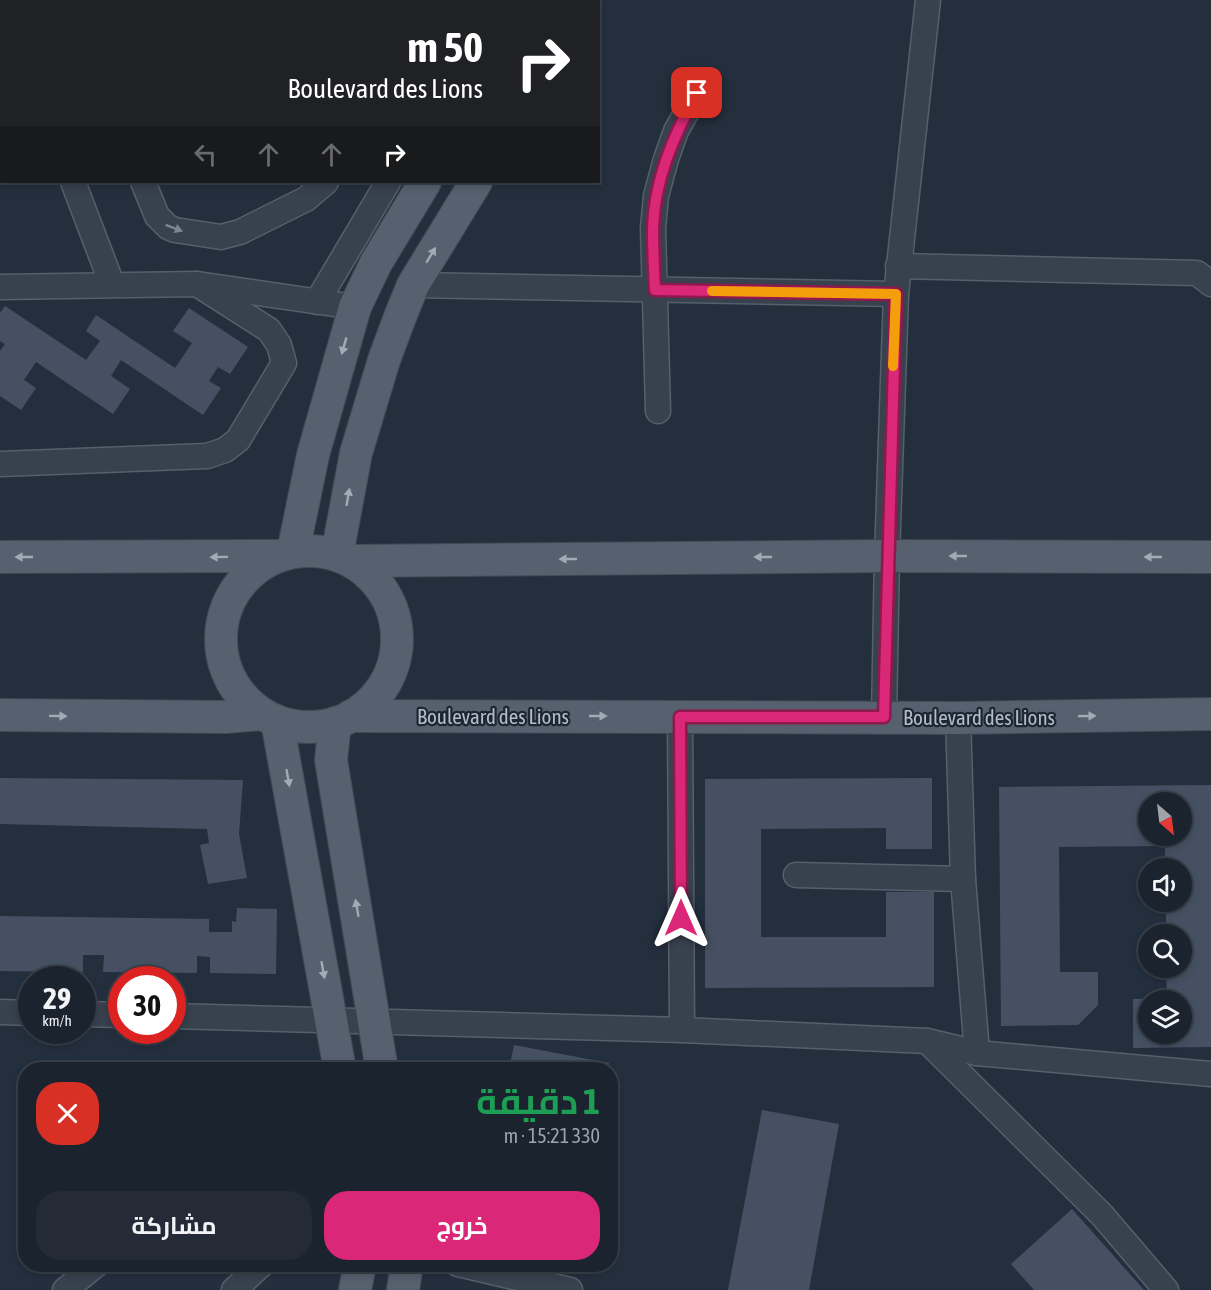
<!DOCTYPE html>
<html lang="ar">
<meta charset="utf-8">
<style>
:root{--surface:#1b232e;--page:#242b36;--text:#f1f3f6;--muted:#a0a4aa;--line:#39404a;--accent:#db2777}
body{margin:0;font-family:"Asap Condensed",Cairo,sans-serif;background:var(--page);color:var(--text);direction:rtl;height:100vh;display:flex;flex-direction:column;font-size:22px;white-space:nowrap}
*{box-sizing:border-box;margin:0}
p{font-size:20px;color:var(--muted)}
.icon{flex:none;width:33px;height:33px;fill:none;stroke:currentColor;stroke-width:2;stroke-linecap:round;stroke-linejoin:round}
.map{position:relative;flex:1;overflow:hidden;direction:ltr}
.details{position:absolute;left:18px;top:1062px;width:600px;height:210px;display:flex;flex-direction:column;background:var(--surface);border-radius:24px;box-shadow:0 3px 9px #0003,0 0 0 2px var(--line);direction:rtl}
.details>*{flex:none}
.hud{position:absolute;left:0px;top:0px;width:600px;height:183px;box-shadow:0 3px 9px #0003,0 0 0 2px var(--line);direction:rtl;background:#202124;color:#fff;overflow:hidden}
.needle{width:39px;rotate:152deg}
.buttons{position:absolute;left:1138px;top:792px;display:grid;gap:12px}
.buttons a{display:grid;place-items:center;width:54px;height:54px;border-radius:50%;background:var(--surface);box-shadow:0 3px 9px #0003,0 0 0 2px var(--line);font-size:30px}
.speed{position:absolute;left:18px;top:966px;display:flex;gap:12px;font-size:30px;font-weight:700;text-align:center}
.speed>*{display:grid;place-content:center;width:78px;height:78px;border-radius:50%;background:var(--surface);box-shadow:0 3px 9px #0003,0 0 0 2px var(--line);line-height:1}
.speed small{font-size:15px;font-weight:400}
.speed .limit{border:9px solid #d22;background:#fff;color:#111}
.pin{position:absolute;display:grid;place-items:center;width:51px;height:51px;color:#fff;margin:-26px;border-radius:12px;box-shadow:0 3px 9px #0006}
.me{position:absolute;width:66px;margin:-33px;rotate:0deg;stroke-linejoin:round;filter:drop-shadow(0 0 4px #0008)}
.turn{display:flex;align-items:center;gap:21px;height:126px;padding:0 18px;font-size:27px}
.turn .icon{width:78px;height:78px;stroke-width:2.5}
.turn b{display:block;font-size:42px;line-height:51px}
.lanes{display:flex;align-items:center;height:57px;padding:0 18px;background:#0003;justify-content:center;gap:30px;direction:ltr}
.lanes .off{opacity:.35}
.round{display:grid;place-items:center;flex:none;width:63px;height:63px;border-radius:24px;background:var(--page)}
.headline{display:flex;align-items:center;justify-content:space-between;height:102px;padding:0 18px}
h1{font-size:36px;font-weight:700;line-height:45px;color:#1e9e55}
.primary-button{display:flex;gap:12px;margin-top:auto;padding:12px 18px}
.primary-button a{flex:1;height:69px;border-radius:24px;background:var(--accent);color:#fff;font-size:24px;font-weight:700;line-height:69px;text-align:center}
.primary-button a+a{background:var(--page);color:var(--text)}
.map>svg:first-child{display:block}
.building{fill:#455162;fill-rule:evenodd}
.lines{fill:none;stroke-linecap:round;stroke-linejoin:round}
.minor-casing{stroke:#565f6c;stroke-width:27}
.major-casing{stroke:#414a57;stroke-width:34}
.minor{stroke:#38414e;stroke-width:24}
.major{stroke:#56606e;stroke-width:32}
.oneway{fill:#7c8592}
.oneway2{fill:#a1aab7}
.route-casing{stroke:#8e194d;stroke-width:15}
.route{stroke:#db2777;stroke-width:10}
.slow{stroke:#f59e0b;stroke-width:10}
.labels{text-anchor:middle;dominant-baseline:central;stroke-width:4.5;stroke-linejoin:round;paint-order:stroke}
.street-label{font-size:21px;fill:#b4bcc9;stroke:#1d2633}
</style>
<div class="map">
<svg width="1211" height="1290" viewBox="0 0 1211 1290">
<rect width="100%" height="100%" fill="#242f3e"/>
<g class="building">
<polygon points="5,306 86,360 100,341 86,331 96,315 175,368 192,343 173,331 189,308 248,347 230,374 218,367 209,381 221,388 203,415 121,360 111,376 130,389 113,414 36,362 24,380 36,388 21,410 0,396 0,351 5,344 0,341 0,313"/>
<polygon points="0,778 243,780 239,834 247,878 208,884 200,845 209,843 207,829 0,824"/>
<polygon points="932,778 932,849 886,849 886,828 761,829 761,937 886,937 886,892 934,892 934,987 705,988 705,779"/>
<path d="M1211 785V1047L1133 1048V999H1149V1034H1182V1000H1167L1166 968H1182V934H1166V902H1182V868H1165V846L1059 847 1060 972H1098V1005L1078 1025 1001 1026 999 787ZM1149 802H1182V836H1149Z"/>
<polygon points="237,908 277,909 276,974 210,973 210,957 197,956 197,973 103,972 104,955 83,955 83,972 0,971 0,916 209,919 209,932 232,932 232,921 236,922"/>
<polygon points="514,1045 609,1063 608,1070 509,1070"/>
<polygon points="762,1110 839,1124 809,1290 728,1290"/>
<polygon points="1072,1209 1144,1290 1034,1290 1011,1264"/>
</g>
<g class="lines">
<defs>
<g id="minor">
<polyline points="4,0 5,2"/>
<polyline points="77,0 78,2"/>
<polyline points="436,2 437,0"/>
<polyline points="495,2 496,0"/>
<polyline points="73,182 112,284"/>
<polyline points="143,182 157,216 168,227 175,230 221,237 240,232 306,199 326,182"/>
<polyline points="898,266 1197,273 1211,284"/>
<polyline points="413,285 896,294"/>
<polyline points="0,287 197,284 355,307"/>
<polyline points="317,302 388,182"/>
<polyline points="658,411 653,228 656,196 666,159 676,131 697,93"/>
<polyline points="0,464 207,456 225,450 238,440 284,363 279,345 269,330 197,284"/>
<polyline points="680,716 682,1030"/>
<polyline points="884,717 887,556 896,294 928,0"/>
<polyline points="958,718 963,879 977,1053"/>
<polyline points="796,875 963,879"/>
<polyline points="0,1012 32,1013"/>
<polyline points="82,1014 122,1015"/>
<polyline points="172,1016 682,1030 927,1041 977,1053 1211,1074"/>
<polyline points="927,1041 1102,1215 1166,1290"/>
<polyline points="458,1264 570,1290"/>
<polyline points="65,1290 97,1264"/>
<polyline points="234,1290 262,1264"/>
</g>
<g id="major">
<polyline points="532,2 533,0"/>
<polyline points="584,2 585,0"/>
<circle cx="309" cy="639" r="88"/>
<polyline points="293,552 313,455 355,307 376,263 425,182"/>
<polyline points="337,555 356,453 384,360 400,317 413,285 476,182"/>
<polyline points="0,557 276,556"/>
<polyline points="351,561 887,556 1211,557"/>
<polyline points="0,715 226,717 262,714"/>
<polyline points="351,716 958,718 1211,714"/>
<polyline points="277,721 340,1070"/>
<polyline points="335,723 331,760 382,1070"/>
<polyline points="355,1290 360,1264"/>
<polyline points="403,1290 407,1264"/>
</g>
</defs>
<use href="#minor" class="minor-casing"/>
<use href="#major" class="major-casing"/>
<use href="#minor" class="minor"/>
<use href="#major" class="major"/>
</g>
<defs><path id="oneway-solid" d="M-6-.8H1V-3.2L6.5 0L1 3.2V.8H-6Z" transform="scale(1.5)"/></defs>
<use class="oneway" href="#oneway-solid" transform="translate(174 228) rotate(21)"/>
<g class="oneway2">
<use href="#oneway-solid" transform="translate(431 255) rotate(-59)"/>
<use href="#oneway-solid" transform="translate(344 346) rotate(106)"/>
<use href="#oneway-solid" transform="translate(348 497) rotate(-80)"/>
<use href="#oneway-solid" transform="translate(958 556) rotate(-180)"/>
<use href="#oneway-solid" transform="translate(24 557) rotate(-180)"/>
<use href="#oneway-solid" transform="translate(219 557) rotate(179)"/>
<use href="#oneway-solid" transform="translate(763 557) rotate(180)"/>
<use href="#oneway-solid" transform="translate(1153 557) rotate(-180)"/>
<use href="#oneway-solid" transform="translate(568 559) rotate(180)"/>
<use href="#oneway-solid" transform="translate(58 716) rotate(1)"/>
<use href="#oneway-solid" transform="translate(598 716)"/>
<use href="#oneway-solid" transform="translate(1087 716) rotate(-1)"/>
<use href="#oneway-solid" transform="translate(288 778) rotate(80)"/>
<use href="#oneway-solid" transform="translate(357 908) rotate(-100)"/>
<use href="#oneway-solid" transform="translate(323 970) rotate(80)"/>
</g>
<g class="lines">
<defs>
<path id="route" d="M681 918 680 717H884L896 294 655 290C654 270 653 249 653 229 654 180 674 135 697 93"/>
</defs>
<use href="#route" class="route-casing"/>
<use href="#route" class="route"/>
<polyline class="slow" points="712,291 896,294 893,366"/>
</g>
<g class="labels">
<g class="street-label">
<text x="493" y="716">Boulevard des Lions</text>
<text x="979" y="717">Boulevard des Lions</text>
</g>
</g>
</svg>
<div class="buttons">
<a><svg class="needle" viewBox="-14 -14 28 28"><path d="M0-13l5 13h-10z" fill="#e53935"/><path d="M0 13l5-13h-10z" fill="#a0a4aa"/></svg></a>
<a><svg class="icon" aria-label="sound" viewBox="0 0 24 24"><path d="M4 9h4l5-4v14l-5-4H4zM17 9q2 3 0 6"/></svg></a>
<a><svg class="icon" aria-label="search" viewBox="0 0 24 24"><circle cx="10" cy="10" r="6"/><path d="M15 15l6 6"/></svg></a>
<a><svg class="icon" aria-label="layers" viewBox="0 0 24 24"><path d="M12 4l9 5-9 5-9-5zM3 14l9 5 9-5"/></svg></a>
</div>
<div class="speed"><div>29<small>km/h</small></div><div class="limit">30</div></div>
<div class="pin" style="left:697px;top:93px;background:#d93025"><svg class="icon" aria-label="arrive" viewBox="0 0 24 24"><path d="M6 21V4h12l-3 4 3 4H6"/></svg></div>
<svg class="me" style="left:681px;top:918px" viewBox="-20 -20 40 40"><path d="M0-17L14 15 0 8-14 15z" fill="#db2777" stroke="#fff" stroke-width="4"/></svg>
<div class="hud">
<div class="turn"><svg class="icon" aria-label="right" viewBox="0 0 24 24"><path d="M7 20v-9h11M14 6l5 5-5 5"/></svg><div><b>50 m</b>Boulevard des Lions</div></div>
<div class="lanes"><svg class="icon off" aria-label="left" viewBox="0 0 24 24"><path d="M17 20v-9H6M10 6l-5 5 5 5"/></svg><svg class="icon off" aria-label="ahead" viewBox="0 0 24 24"><path d="M12 20V5M6 11l6-6 6 6"/></svg><svg class="icon off" aria-label="ahead" viewBox="0 0 24 24"><path d="M12 20V5M6 11l6-6 6 6"/></svg><svg class="icon" aria-label="right" viewBox="0 0 24 24"><path d="M7 20v-9h11M14 6l5 5-5 5"/></svg></div>
</div>
<section class="details">
<div class="headline"><div><h1>1 دقيقة</h1><p>330 m · 15:21</p></div><a class="round" style="background:#d93025;color:#fff"><svg class="icon" aria-label="close" viewBox="0 0 24 24"><path d="M6 6l12 12M18 6L6 18"/></svg></a></div>
<div class="primary-button"><a>خروج</a><a>مشاركة</a></div>
</section>
</div>
